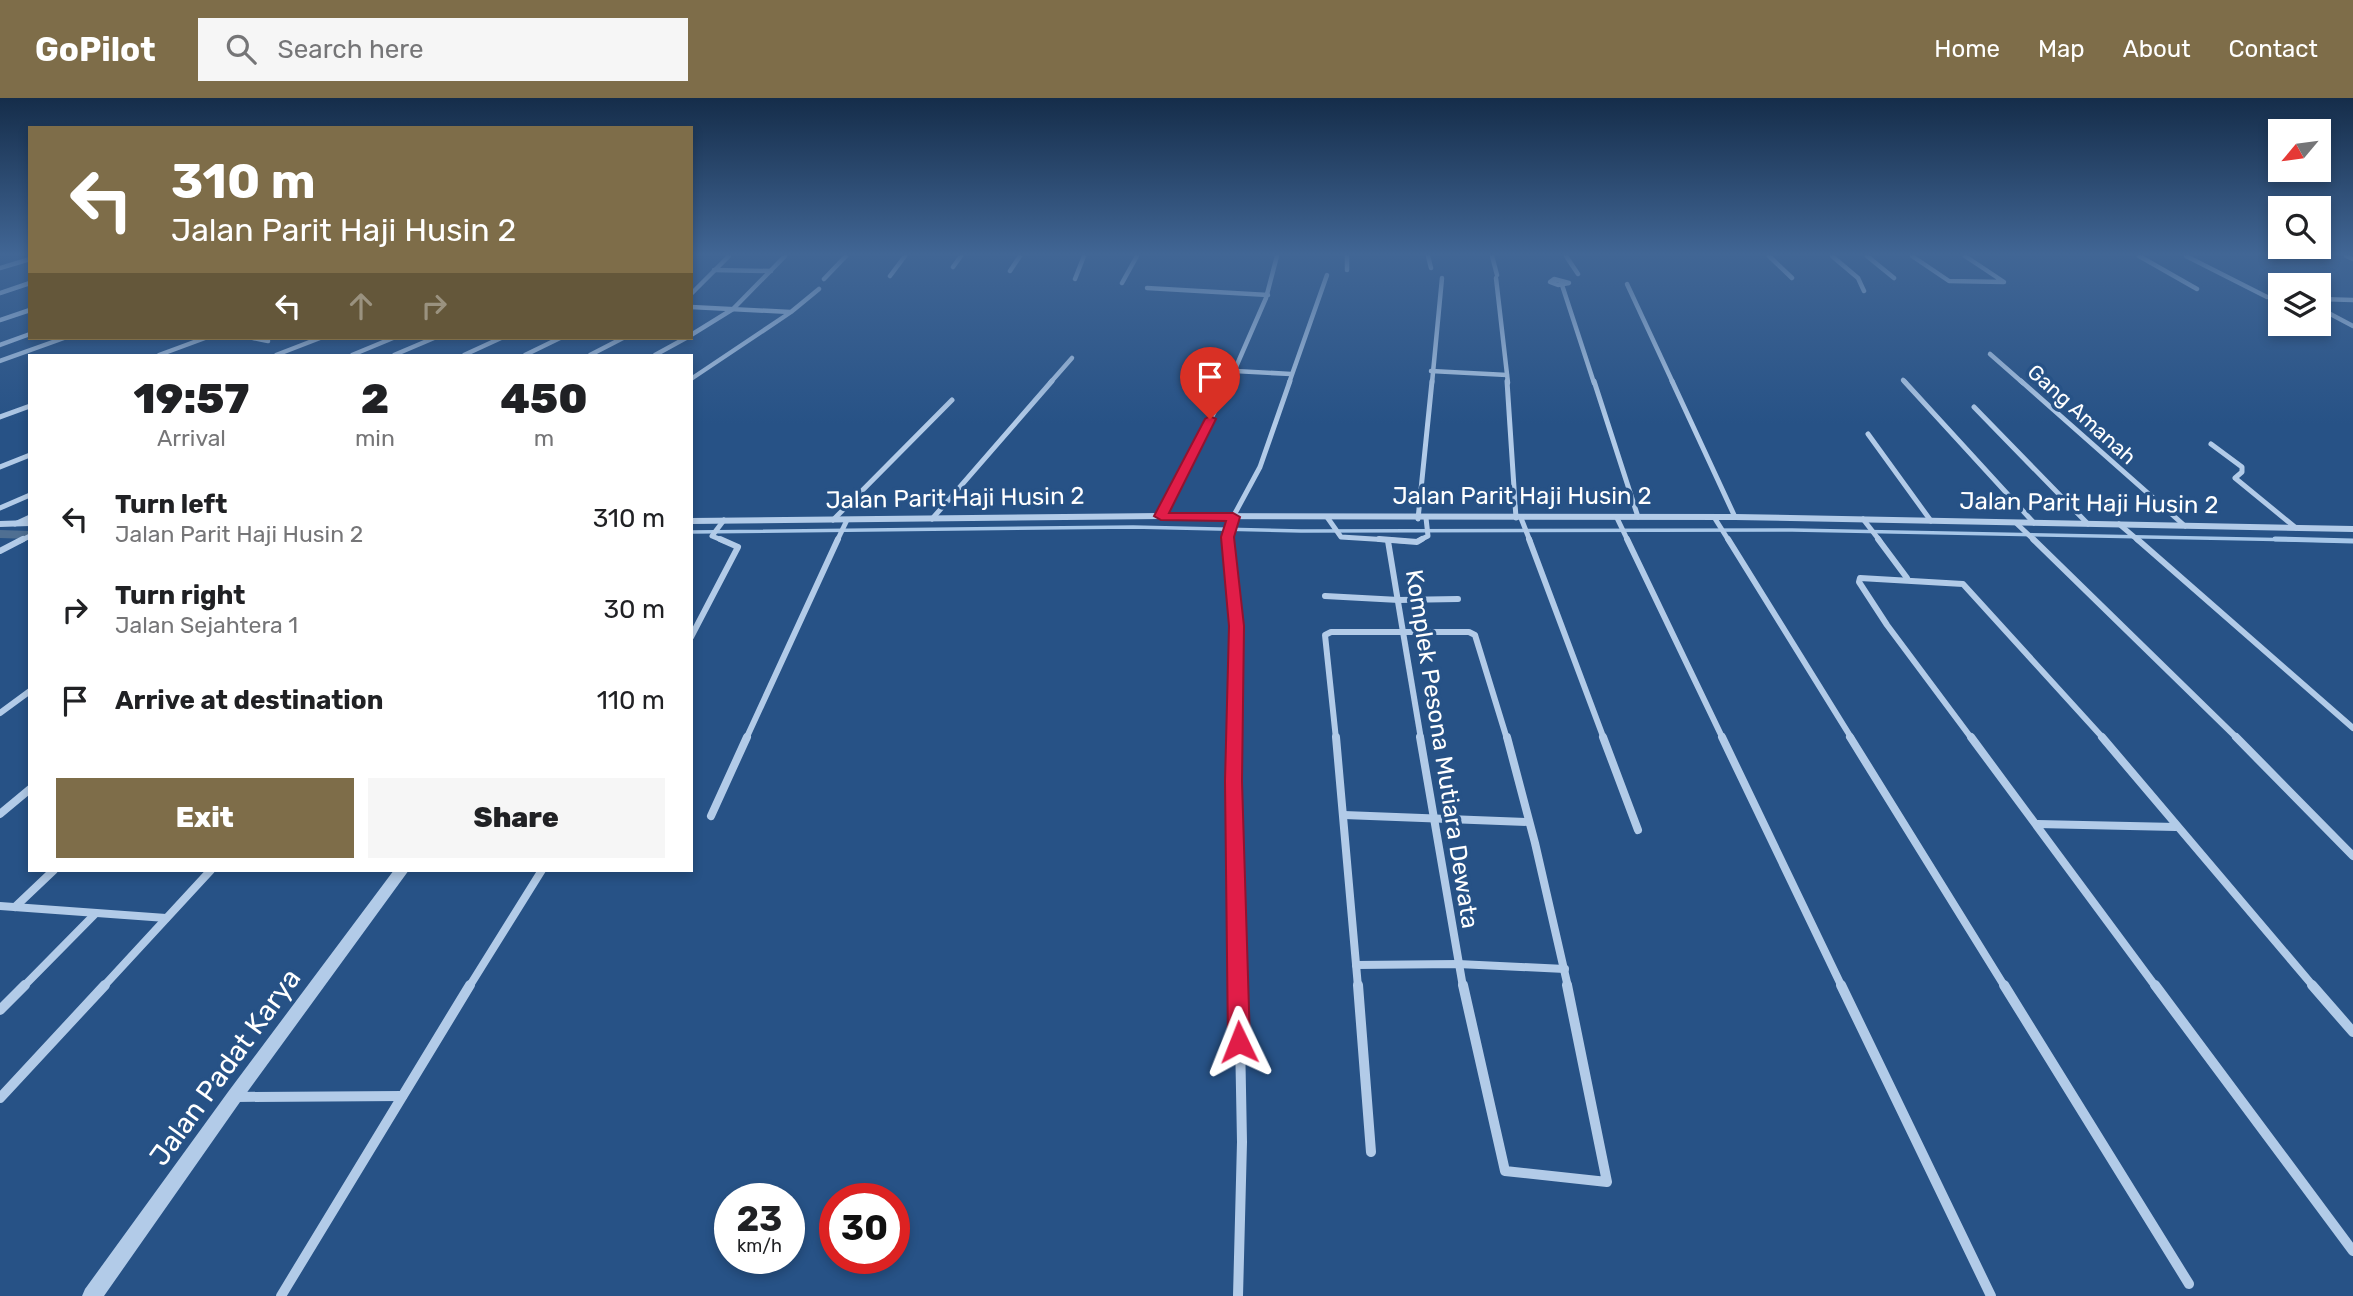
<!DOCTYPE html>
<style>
:root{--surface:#fff;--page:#f6f6f6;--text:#202124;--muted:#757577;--accent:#7e6d49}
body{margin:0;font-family:Rubik,sans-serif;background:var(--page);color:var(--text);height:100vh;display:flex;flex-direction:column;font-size:26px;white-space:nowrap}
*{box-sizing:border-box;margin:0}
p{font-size:23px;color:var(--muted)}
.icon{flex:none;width:38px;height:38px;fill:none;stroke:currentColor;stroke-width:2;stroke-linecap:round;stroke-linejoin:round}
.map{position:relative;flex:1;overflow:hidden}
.details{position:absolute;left:28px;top:256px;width:665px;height:518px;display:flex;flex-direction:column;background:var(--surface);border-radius:0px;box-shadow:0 4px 10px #0003}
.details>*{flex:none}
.banner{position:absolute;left:28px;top:28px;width:665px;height:214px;border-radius:0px;box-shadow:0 4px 10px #0003;background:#7e6d49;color:#fff;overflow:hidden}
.needle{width:46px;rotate:241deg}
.fabs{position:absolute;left:2268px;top:21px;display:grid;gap:14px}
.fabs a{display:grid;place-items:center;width:63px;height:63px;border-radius:0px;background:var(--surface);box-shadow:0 4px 10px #0003;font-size:35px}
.speed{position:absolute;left:714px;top:1085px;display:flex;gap:14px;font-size:35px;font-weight:700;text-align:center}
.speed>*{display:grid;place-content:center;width:91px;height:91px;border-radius:50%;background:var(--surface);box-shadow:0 4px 10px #0003;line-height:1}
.speed small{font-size:18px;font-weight:400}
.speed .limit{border:10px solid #d22;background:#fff;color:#111}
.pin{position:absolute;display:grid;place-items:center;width:60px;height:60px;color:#fff;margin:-72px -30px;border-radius:50% 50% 50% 0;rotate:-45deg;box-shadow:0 0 7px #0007}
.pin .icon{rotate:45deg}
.me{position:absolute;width:77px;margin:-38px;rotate:358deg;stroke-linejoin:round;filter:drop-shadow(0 0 5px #0008)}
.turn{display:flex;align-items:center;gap:24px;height:147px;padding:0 28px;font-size:32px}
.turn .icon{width:91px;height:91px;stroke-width:2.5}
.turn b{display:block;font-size:49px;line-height:60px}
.lanes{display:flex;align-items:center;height:66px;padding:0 28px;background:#0003;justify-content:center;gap:35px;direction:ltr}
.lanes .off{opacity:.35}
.eta{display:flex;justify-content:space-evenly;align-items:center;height:119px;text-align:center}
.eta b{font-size:42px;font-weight:800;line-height:49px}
.action{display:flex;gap:14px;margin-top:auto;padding:14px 28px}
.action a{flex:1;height:80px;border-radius:0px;background:var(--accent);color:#fff;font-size:28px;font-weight:800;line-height:80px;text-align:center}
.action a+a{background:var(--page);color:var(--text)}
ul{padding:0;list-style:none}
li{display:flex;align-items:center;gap:21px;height:91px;padding:0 28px}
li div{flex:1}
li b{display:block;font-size:26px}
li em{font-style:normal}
header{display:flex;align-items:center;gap:42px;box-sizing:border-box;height:98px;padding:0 35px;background:var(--accent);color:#fff}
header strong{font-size:33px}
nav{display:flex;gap:38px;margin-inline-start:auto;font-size:24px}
.search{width:490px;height:63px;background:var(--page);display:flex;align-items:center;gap:18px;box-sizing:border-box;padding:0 24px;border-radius:0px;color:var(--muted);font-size:26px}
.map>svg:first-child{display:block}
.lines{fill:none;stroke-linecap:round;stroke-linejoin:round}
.stream-far1{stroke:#a6c6e8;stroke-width:3.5}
.stream{stroke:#a6c6e8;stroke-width:5}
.canal{fill:#4f6f92;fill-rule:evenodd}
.minor-far4{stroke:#b2cbe8;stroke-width:4.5}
.minor-far3{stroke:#b2cbe8;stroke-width:5}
.minor-far2{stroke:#b2cbe8;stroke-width:6}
.minor-far1{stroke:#b2cbe8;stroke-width:8}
.minor{stroke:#b2cbe8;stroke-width:10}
.tertiary{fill:#b2cbe8;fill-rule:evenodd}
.route{fill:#e11d48;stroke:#92132f;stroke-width:2}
.labels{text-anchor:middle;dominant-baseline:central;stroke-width:7;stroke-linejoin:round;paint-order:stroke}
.far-street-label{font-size:21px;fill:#fff;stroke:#275286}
.street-label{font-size:24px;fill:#fff;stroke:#275286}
.near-street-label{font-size:28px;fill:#fff;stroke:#275286}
</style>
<header>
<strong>GoPilot</strong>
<div class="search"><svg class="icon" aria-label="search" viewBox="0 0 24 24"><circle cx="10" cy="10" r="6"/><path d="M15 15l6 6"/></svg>Search here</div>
<nav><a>Home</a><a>Map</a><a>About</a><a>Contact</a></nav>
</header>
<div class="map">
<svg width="2353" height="1198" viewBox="0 0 2353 1198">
<rect width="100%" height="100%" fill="#275286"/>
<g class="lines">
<polyline class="stream-far1" points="691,434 1133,429 1301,433 1792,432 2353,443"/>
<polyline class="stream" points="2275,441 2353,443"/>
<polygon class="canal" points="0,432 30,433 30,441 0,440"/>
<g class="minor-far4">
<polyline points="1347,158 1347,172"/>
<polyline points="1428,158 1431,170"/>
<polyline points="1492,158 1497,177"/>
<polyline points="1566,158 1578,176"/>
<polyline points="1769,158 1792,180"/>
<polyline points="1832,158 1858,180 1864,193"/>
<polyline points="1867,158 1894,180"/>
<polyline points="1912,158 1949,183 2004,184 1965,158"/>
<polyline points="2139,158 2197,191"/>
<polyline points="2186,158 2267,199"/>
<polyline points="2346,158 2353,161"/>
<polyline points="953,169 961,158"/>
<polyline points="0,170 30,161"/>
<polyline points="714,172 771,173"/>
<polyline points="1010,173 1020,158"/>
<polyline points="890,178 905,158"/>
<polyline points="1496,180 1508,285"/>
<polyline points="824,181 846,158"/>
<polyline points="1075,181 1084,158"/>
<polygon points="1554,181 1569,185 1558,187 1550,184"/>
<polyline points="1122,185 1137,158"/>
<polyline points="1627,186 1673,285"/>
<polyline points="1562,187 1594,285"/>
<polyline points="1147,190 1268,197"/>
<polyline points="0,195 30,185"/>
<polyline points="691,196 729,158"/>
<polyline points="2319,201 2353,202"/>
<polyline points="691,209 790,214"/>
<polyline points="2319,210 2353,228"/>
<polyline points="0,222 30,212"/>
<polyline points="691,237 733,211 785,158"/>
<polyline points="253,240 268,243"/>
<polyline points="0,247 30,236"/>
<polyline points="1990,256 2023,285"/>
<polyline points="159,257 205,240"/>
<polyline points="276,257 320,240"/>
<polyline points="352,257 393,240"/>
<polyline points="394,257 434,240"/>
<polyline points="464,257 501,240"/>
<polyline points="525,257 560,240"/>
<polyline points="590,257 623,240"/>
<polyline points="655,257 686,240"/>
<polyline points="0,263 64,240"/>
<polyline points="1235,273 1291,276"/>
<polyline points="1431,273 1507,277"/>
<polyline points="691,281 791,214 819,191"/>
<polyline points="1903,282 1906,285"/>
<polyline points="1050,285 1072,260"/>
<polyline points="1229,285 1266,200 1277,158"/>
<polyline points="1289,285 1327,177"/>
<polyline points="1432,285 1442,180"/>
</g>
<g class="minor-far3">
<polyline points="1507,283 1516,420"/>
<polyline points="1594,283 1638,419"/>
<polyline points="1672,283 1735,419"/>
<polyline points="1904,283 2034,425"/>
<polyline points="2021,283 2185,428"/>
<polyline points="1974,309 2088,426"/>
<polyline points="0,319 30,308"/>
<polyline points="1868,336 1931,423"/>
<polyline points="2211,346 2242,369 2242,374 2235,380 2296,430"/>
<polyline points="0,369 30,357"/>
<polyline points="0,410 30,397"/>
<polyline points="1161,418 1230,283"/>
<polyline points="1327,419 1341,439 1405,443"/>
<polyline points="1714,419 1729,443"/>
<polyline points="1521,420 1530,443"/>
<polyline points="1617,420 1628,443"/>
<polyline points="932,421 1052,283"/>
<polyline points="1418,421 1432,283"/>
<polyline points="1863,421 1880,443"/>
<polyline points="724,422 712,438 724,443"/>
<polyline points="833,422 952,302"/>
<polyline points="2016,425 2035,443"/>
<polyline points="15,426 30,419"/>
<polyline points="2119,426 2139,443"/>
<polyline points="20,443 30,438"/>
<polyline points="837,443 847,422"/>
<polyline points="1227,443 1233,419 1260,369 1290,283"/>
<polyline points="1418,443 1428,438 1426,420"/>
</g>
<g class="minor-far2">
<polyline points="1227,441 1237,528 1235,641"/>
<polyline points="1379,441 1417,444 1422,441"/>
<polyline points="1529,441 1604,641"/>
<polyline points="1627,441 1723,641"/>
<polyline points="1728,441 1852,641"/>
<polyline points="1878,441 1907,480"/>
<polyline points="2033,441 2238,641"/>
<polyline points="2137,441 2353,630"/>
<polyline points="1388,443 1403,534"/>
<polyline points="0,453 23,441"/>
<polyline points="1325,498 1399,502 1458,501"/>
<polyline points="1403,534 1469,534 1475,537 1507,641"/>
<polyline points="1403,534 1421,641"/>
<polyline points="691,539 738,449 720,441"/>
<polyline points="0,615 30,593"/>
<polyline points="746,641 838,441"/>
<polyline points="1336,641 1325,537 1331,534 1403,534"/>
<polyline points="1972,641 1887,527 1859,484 1860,480 1963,486 2104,641"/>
</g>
<g class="minor-far1">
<polyline points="1235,639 1239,889"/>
<polyline points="1336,639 1358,889"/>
<polyline points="1420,639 1463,889"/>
<polyline points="1507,639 1535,745 1568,889"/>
<polyline points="1603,639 1638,732"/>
<polyline points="1722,639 1842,889"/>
<polyline points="1850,639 2005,889"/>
<polyline points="1971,639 2156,889"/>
<polyline points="2102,639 2314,889"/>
<polyline points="2236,639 2353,758"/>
<polyline points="0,716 30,691"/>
<polyline points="1344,717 1528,724"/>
<polyline points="711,718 747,639"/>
<polyline points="2037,726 2176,729"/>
<polyline points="0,808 166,820"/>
<polyline points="15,809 54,772"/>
<polyline points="1356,867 1458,866 1565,871"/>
<polyline points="23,889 95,816"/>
<polyline points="103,889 211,772"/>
<polyline points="469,889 542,772"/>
</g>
<g class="minor">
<polyline points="1358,887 1371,1054"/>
<polyline points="1463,887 1505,1073 1607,1084 1567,887"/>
<polyline points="1841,887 1991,1198"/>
<polyline points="2004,887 2189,1186"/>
<polyline points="2155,887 2353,1153"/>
<polyline points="2312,887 2353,934"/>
<polyline points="0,912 25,887"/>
<polyline points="235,999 402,998"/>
<polyline points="0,1000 105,887"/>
<polyline points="281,1198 470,887"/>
<polyline points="1238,1198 1242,1044 1239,887"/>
</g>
<g class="tertiary">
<polygon points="1161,415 1735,416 2353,428 2353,434 1735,422 1161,421 691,426 691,420"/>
<polygon points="30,422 30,428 0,429 0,423"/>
<polygon points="394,772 409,772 240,1004 104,1198 82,1198 85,1191 228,994"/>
</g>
</g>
<linearGradient id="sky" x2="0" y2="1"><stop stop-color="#152d4a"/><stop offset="0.48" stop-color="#416695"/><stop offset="1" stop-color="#416695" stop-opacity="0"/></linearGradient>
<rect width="2353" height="326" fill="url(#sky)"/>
<polygon class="route" points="1210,318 1216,321 1169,415 1233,415 1240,419 1234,439 1244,528 1242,683 1250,944 1247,950 1239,953 1231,950 1228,944 1225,683 1229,528 1221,439 1226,423 1161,422 1154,418 1205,321"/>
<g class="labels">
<g class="far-street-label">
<text transform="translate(2082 316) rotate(42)">Gang Amanah</text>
</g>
<g class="street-label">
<text x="1522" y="398">Jalan Parit Haji Husin 2</text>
<text transform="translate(955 400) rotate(-1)">Jalan Parit Haji Husin 2</text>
<text transform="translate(2089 405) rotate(1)">Jalan Parit Haji Husin 2</text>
<text transform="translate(1442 651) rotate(81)">Komplek Pesona Mutiara Dewata</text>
</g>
<g class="near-street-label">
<text transform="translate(225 969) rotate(-54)">Jalan Padat Karya</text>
</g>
</g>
</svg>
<div class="fabs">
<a><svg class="needle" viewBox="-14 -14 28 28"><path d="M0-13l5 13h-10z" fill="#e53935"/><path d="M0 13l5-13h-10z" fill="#757577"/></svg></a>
<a><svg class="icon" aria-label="search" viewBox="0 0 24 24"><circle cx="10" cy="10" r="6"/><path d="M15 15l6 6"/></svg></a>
<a><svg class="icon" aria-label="layers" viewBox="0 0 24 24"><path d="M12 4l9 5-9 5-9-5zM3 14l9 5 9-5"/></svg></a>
</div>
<div class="speed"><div>23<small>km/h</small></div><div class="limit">30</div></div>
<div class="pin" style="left:1210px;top:321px;background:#d93025"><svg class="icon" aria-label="arrive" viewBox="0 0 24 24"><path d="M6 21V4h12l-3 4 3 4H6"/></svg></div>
<svg class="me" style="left:1239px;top:944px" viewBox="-20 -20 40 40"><path d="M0-17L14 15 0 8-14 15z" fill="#e11d48" stroke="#fff" stroke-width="4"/></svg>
<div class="banner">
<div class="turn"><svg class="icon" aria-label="left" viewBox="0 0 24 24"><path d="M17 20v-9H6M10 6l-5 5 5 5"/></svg><div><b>310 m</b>Jalan Parit Haji Husin 2</div></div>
<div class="lanes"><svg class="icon" aria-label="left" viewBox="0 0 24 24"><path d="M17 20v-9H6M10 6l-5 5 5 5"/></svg><svg class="icon off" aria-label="ahead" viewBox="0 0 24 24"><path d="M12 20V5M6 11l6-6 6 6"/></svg><svg class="icon off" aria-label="right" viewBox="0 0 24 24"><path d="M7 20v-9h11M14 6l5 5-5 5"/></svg></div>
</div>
<section class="details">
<div class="eta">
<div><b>19:57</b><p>Arrival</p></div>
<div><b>2</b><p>min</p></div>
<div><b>450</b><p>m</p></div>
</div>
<ul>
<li><svg class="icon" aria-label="left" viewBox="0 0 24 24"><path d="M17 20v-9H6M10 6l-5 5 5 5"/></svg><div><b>Turn left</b><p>Jalan Parit Haji Husin 2</p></div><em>310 m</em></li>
<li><svg class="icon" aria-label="right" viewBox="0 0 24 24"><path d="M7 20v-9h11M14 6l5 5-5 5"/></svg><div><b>Turn right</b><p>Jalan Sejahtera 1</p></div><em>30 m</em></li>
<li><svg class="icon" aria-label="arrive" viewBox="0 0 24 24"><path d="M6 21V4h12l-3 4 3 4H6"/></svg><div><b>Arrive at destination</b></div><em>110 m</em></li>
</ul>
<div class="action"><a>Exit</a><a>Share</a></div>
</section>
</div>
